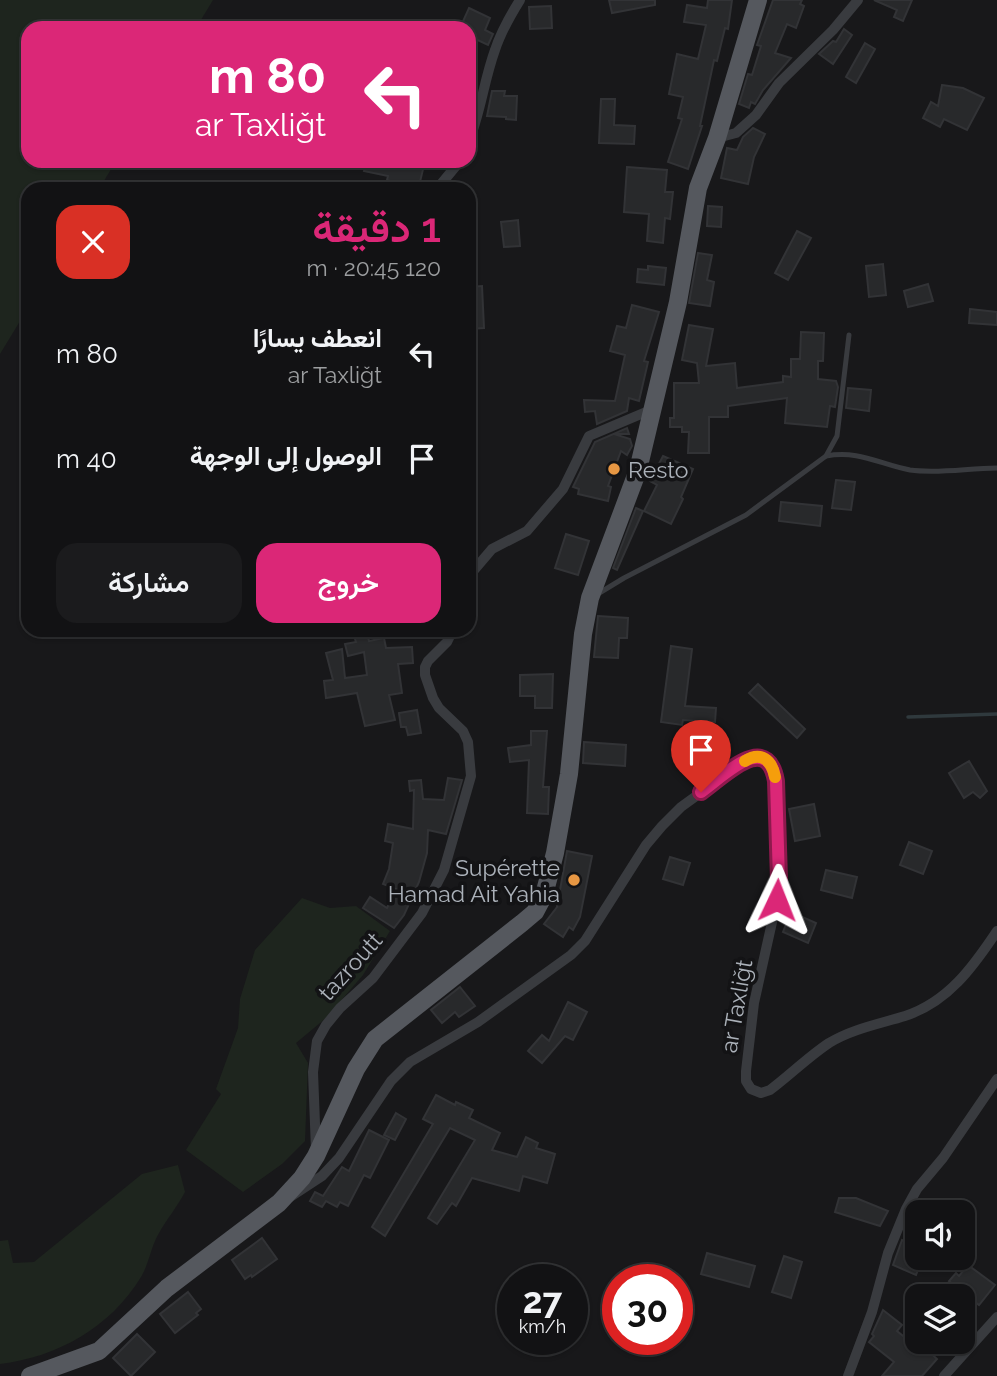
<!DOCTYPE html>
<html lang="ar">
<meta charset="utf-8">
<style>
:root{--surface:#121214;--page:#1b1b1d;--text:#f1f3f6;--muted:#9c9ea0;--line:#313234;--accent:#db2777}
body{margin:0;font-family:Raleway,Vazirmatn,sans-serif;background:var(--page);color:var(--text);direction:rtl;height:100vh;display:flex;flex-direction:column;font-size:26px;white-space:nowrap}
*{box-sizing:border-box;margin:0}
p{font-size:23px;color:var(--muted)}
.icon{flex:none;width:38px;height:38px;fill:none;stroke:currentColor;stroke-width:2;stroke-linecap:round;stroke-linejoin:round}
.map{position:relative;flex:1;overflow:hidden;direction:ltr}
.panel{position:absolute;left:21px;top:182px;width:455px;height:455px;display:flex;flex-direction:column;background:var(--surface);border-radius:21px;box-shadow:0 2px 5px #0004,0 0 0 2px var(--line);direction:rtl}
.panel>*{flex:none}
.banner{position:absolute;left:21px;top:21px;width:455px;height:147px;border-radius:21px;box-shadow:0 2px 5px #0004,0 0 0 2px var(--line);direction:rtl;background:#db2777;color:#fff;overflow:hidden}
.controls{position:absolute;left:905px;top:1200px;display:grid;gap:14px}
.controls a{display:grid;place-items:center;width:70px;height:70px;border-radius:14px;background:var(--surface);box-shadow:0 2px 5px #0004,0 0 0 2px var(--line);font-size:35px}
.speed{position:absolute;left:497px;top:1264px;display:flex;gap:14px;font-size:35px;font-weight:700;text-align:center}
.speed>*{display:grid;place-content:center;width:91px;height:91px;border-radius:50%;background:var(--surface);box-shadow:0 2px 5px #0004,0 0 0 2px var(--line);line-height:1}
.speed small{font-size:18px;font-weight:400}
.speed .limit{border:10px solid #d22;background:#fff;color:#111}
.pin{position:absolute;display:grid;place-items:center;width:60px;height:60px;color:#fff;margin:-72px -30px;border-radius:50% 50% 50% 0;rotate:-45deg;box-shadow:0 0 7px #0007}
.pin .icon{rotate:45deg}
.me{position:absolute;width:77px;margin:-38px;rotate:2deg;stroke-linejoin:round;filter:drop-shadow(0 0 5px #0008)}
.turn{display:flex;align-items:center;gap:24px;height:147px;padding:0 35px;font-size:32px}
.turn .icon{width:91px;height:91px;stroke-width:2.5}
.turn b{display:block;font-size:49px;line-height:60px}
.round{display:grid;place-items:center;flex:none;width:74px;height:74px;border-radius:21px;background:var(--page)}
.headline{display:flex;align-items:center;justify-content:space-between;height:119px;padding:0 35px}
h1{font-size:42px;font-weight:600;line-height:52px;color:var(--accent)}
.primary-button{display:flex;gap:14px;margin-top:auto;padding:14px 35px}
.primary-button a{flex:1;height:80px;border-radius:21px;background:var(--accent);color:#fff;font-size:28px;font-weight:600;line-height:80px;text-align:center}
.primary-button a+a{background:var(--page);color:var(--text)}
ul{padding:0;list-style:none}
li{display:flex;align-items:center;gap:21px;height:105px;padding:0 35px}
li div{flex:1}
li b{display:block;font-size:26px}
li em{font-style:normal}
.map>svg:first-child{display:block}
.green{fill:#1e251e}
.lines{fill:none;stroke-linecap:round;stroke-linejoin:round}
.stream{stroke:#2f393d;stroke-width:3.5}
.building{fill:#28292b;stroke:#323336;stroke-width:2}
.service{stroke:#393b3f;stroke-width:5}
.minor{stroke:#393b3f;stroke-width:10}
.primary{stroke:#55585e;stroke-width:18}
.route-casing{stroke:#8e194d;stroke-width:18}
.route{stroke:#db2777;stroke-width:12}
.slow{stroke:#f59e0b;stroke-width:12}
.poi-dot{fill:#e79743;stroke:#131315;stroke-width:2.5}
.labels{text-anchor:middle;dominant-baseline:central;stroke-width:7;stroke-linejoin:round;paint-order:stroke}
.poi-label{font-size:23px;fill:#abb1b9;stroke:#131315;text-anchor:start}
.street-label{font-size:23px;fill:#abb1b9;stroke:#131315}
</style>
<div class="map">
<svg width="997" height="1376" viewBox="0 0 997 1376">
<rect width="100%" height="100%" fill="#18181a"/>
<g class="green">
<polygon points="0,0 213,0 196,28 28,28 28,161 116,161 99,189 28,189 28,308 0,354"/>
<polygon points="302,898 330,908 356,906 390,931 363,975 326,1018 296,1043 308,1063 305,1141 282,1164 243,1192 186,1150 221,1094 216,1089 238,1028 240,999 255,950"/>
<path d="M178 1165 185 1192C177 1207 167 1219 159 1233 151 1246 149 1264 141 1277 110 1328 57 1357 0 1364V1241L8 1240 13 1263 34 1262 142 1174Z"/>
</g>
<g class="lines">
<polyline class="stream" points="908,717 997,714"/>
</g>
<g class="building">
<polygon points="609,0 655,0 655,5 612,13"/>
<polygon points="708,0 732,0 728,29 725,28 717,61 714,60 700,126 702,126 688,169 668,162 682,119 678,118 683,97 669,94 677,54 698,59 706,25 684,22 687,5 707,8"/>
<polygon points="773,0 802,0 800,4 804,6 796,28 787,24 775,53 791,58 763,90 755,104 751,102 749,108 739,104 748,74 752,75 761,46 757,45"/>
<polygon points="874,0 912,0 903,21 894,17 897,10"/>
<polygon points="551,6 552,28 530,29 529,7"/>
<polygon points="469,8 490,18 485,30 493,34 488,45 469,36 469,28 460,28"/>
<polygon points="844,29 852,35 833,64 819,54 833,41 836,42"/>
<polygon points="865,43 875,49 856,83 846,77"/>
<polygon points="942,85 963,88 984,98 967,130 944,119 940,127 923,118 931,102 938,106"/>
<polygon points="492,91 505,91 504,96 517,96 516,120 506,119 506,117 487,116"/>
<polygon points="601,99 615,99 614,125 635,126 634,144 599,143"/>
<polygon points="753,128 765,134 754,157 748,184 721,178 727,148 737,150 743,137"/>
<polygon points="367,161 425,161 419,186 411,183 410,187 387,180 388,176 364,171"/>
<polygon points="627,167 667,170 665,192 673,192 670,219 665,218 663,243 647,241 649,214 624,212"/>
<polygon points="708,206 722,207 721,227 707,226"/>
<polygon points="518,220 520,246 504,247 501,222"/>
<polygon points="797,231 811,238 788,280 775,273"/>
<polygon points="698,253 712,255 707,280 714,282 710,306 689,303"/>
<polygon points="883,264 886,295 869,297 866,266"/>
<polygon points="648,266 666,268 664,285 637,282 638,269 648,270"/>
<polygon points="928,284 933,301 908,307 904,291"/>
<polygon points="482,286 484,328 469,329 469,309 471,309 470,287"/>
<polygon points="632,305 659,312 644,361 648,362 639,401 629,398 627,411 597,424 595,411 585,412 584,400 615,401 625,355 610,351 617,326 626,328"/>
<polygon points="970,309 997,312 997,325 969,323"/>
<polygon points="689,325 713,329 706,366 735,363 737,388 783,382 783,376 791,377 791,359 800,359 801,332 824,333 823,361 818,361 818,379 836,381 838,387 835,407 830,406 827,427 785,423 787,398 728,406 728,417 709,417 709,453 688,453 689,432 682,432 682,427 670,427 670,418 674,418 674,383 699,383 697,363 682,360"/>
<polygon points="848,388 871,390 869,411 846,408"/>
<polygon points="627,428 629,434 614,434 630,439 632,446 627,455 621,451 608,486 611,487 608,501 578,494 579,489 573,487 595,442"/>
<polygon points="663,456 693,469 681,497 683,499 671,524 644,511 657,485 650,481"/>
<polygon points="836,480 855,482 851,510 832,508"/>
<polygon points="781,502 822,506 820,526 779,521"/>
<polygon points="636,508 643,511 617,570 613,568"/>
<polygon points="566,534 589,541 578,575 555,568"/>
<polygon points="598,616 628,618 627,638 619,638 618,658 594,657"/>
<polygon points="352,630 366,630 369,641 384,638 386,648 412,647 413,663 398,664 402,693 389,695 395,720 365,726 357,693 326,698 324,681 333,680 326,653 342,649 345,678 367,675 364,652 348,656 345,644 356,642"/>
<polygon points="671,646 692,649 685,706 716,708 715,722 683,720 682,725 661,722"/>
<polygon points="553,674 552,708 535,708 535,696 520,696 520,675"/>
<polygon points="758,684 805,729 797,738 749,693"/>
<polygon points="417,710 421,733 408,735 406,727 401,727 399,713"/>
<polygon points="531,731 547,731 543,787 549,787 548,814 527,813 529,760 510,762 508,748 531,745"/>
<polygon points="584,742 626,745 625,766 583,763"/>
<polygon points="969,761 987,791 980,798 973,792 964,798 949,773"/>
<polygon points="448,778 462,780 446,834 428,830 427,853 419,882 404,915 394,928 363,908 370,897 387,908 396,889 383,884 389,869 393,843 385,841 388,824 413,829 414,790 410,791 409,781 421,780 423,799 444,800"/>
<polygon points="814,804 820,836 795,841 789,809"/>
<polygon points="909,842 932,851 923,874 900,865"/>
<polygon points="567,851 592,856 580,917 573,930 569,927 563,937 544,924 557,907"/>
<polygon points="670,857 690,863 683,885 663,879"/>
<polygon points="826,870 857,877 852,898 821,890"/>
<polygon points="791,912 816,923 808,943 783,932"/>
<polygon points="460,987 475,1006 459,1017 455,1012 442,1023 431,1010"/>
<polygon points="568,1002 587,1012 573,1040 565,1036 542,1063 528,1051 542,1035 549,1041"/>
<polygon points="436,1095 455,1105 456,1102 473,1110 469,1118 500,1133 492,1150 517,1157 526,1137 538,1143 536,1148 555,1154 547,1183 523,1176 519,1191 472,1178 456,1206 452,1203 437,1224 428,1218 475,1140 450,1128 385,1236 372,1227 433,1124 423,1119"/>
<polygon points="396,1113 406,1119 395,1140 384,1135"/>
<polygon points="369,1130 389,1140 370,1178 364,1175 348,1206 340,1202 337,1207 326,1201 322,1207 310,1201 315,1192 323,1196 342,1167 349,1171"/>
<polygon points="839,1198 856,1198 888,1211 880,1226 835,1212"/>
<polygon points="262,1238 277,1259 252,1277 251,1275 245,1279 232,1260"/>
<polygon points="902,1240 917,1247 917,1258 923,1258 916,1275 893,1265"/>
<polygon points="707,1253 755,1266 749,1287 701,1274"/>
<polygon points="784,1256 802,1262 791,1298 772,1292"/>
<polygon points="968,1265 995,1285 979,1305 949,1281 956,1273 959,1276"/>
<polygon points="188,1292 201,1309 196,1313 198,1315 175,1333 160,1314"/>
<polygon points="883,1310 902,1325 897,1331 917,1347 920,1343 937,1359 922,1376 882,1376 894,1362 869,1342 874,1336 872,1334"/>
<polygon points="137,1334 155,1352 131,1376 113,1358"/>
</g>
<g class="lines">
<g class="service">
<path d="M826 456C859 450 879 464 910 470 939 474 968 468 997 468"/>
<polyline points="596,595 624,578 746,515 826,456 837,436 849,335"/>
</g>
<g class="minor">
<polyline points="717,138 736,133 756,115 779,83 833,30 858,0"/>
<path d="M469 141C481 111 484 80 495 50 501 32 510 16 520 0"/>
<polyline points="437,189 460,161"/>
<polyline points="469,576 492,549 527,531 563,489 589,436 653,409"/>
<polyline points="316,1150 313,1072 317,1041 326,1025 340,1008 373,978 422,913 444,870 471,776 468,742 463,731 439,708 433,698 425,675 425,667 428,661 447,642 453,630"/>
<path d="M290 1197 322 1176 339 1158 391 1081 410 1062 478 1022 571 955 585 941 646 845 662 826 681 807 750 757C762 756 767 758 774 768L779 880 777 900 754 1003 746 1071V1081L751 1089 761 1093 770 1090C790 1075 808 1057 829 1043 852 1029 879 1024 905 1016 948 1002 973 967 997 931"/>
<polyline points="848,1376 872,1312 888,1253 906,1209 917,1189 943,1158 997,1079"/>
<polyline points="944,1376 997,1317"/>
</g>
<polyline class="primary" points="30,1376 99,1351 167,1288 279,1203 302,1178 316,1156 356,1069 375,1039 522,923 535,912 544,895 555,853 569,774 583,634 590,598 638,470 678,302 698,188 717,138 758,0"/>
</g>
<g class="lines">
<defs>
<path id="route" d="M701 792C724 776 767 730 776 781L779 880 777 900"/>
</defs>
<use href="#route" class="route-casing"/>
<use href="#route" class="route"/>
<path class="slow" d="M745 761C761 751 772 760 775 777"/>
</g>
<g class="poi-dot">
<circle cx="614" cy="469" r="7"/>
<circle cx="574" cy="880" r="7"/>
</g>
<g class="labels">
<g class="poi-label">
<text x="628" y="469">Resto</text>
<text x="560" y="867" text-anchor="end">Supérette<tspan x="560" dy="26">Hamad Ait Yahia</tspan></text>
</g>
<g class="street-label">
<text transform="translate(350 966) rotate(-48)">tazroutt</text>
<text transform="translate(736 1006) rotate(-80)">ar Taxliǧt</text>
</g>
</g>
</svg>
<div class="controls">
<a><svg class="icon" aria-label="sound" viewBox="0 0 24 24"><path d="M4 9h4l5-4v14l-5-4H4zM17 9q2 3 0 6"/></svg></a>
<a><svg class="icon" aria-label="layers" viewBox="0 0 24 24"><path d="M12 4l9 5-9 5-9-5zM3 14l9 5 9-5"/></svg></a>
</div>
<div class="speed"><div>27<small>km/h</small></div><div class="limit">30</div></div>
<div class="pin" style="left:701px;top:792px;background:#d93025"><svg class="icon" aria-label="arrive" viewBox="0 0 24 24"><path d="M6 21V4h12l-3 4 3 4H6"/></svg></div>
<svg class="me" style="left:777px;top:900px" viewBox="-20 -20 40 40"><path d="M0-17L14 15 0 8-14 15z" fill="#db2777" stroke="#fff" stroke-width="4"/></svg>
<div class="banner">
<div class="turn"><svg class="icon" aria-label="left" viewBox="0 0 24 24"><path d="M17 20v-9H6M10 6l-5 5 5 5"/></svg><div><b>80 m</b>ar Taxliǧt</div></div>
</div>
<section class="panel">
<div class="headline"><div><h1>1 دقيقة</h1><p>120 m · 20:45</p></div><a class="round" style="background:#d93025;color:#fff"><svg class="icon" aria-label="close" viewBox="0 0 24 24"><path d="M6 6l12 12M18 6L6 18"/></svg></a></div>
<ul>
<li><svg class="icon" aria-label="left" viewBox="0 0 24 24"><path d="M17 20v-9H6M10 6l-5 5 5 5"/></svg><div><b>انعطف يسارًا</b><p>ar Taxliǧt</p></div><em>80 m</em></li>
<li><svg class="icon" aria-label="arrive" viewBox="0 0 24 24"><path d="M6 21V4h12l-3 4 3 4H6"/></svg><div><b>الوصول إلى الوجهة</b></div><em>40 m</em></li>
</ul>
<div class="primary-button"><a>خروج</a><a>مشاركة</a></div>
</section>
</div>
